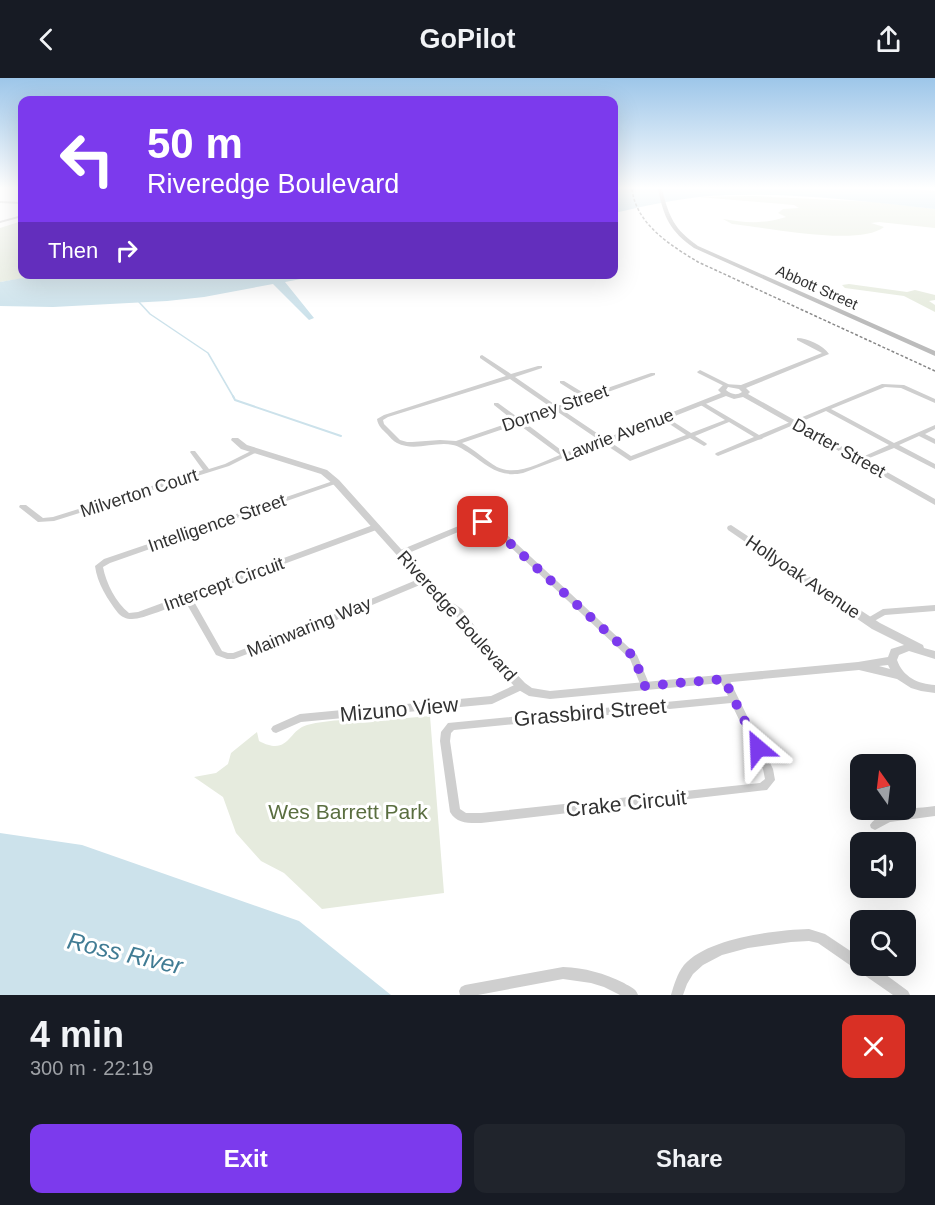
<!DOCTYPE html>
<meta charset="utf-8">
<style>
:root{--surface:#171b24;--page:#20242c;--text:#f1f3f6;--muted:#9ea1a6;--accent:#7c3aed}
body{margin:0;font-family:Arial,sans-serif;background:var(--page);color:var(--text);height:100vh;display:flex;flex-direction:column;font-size:22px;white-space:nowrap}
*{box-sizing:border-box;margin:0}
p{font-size:20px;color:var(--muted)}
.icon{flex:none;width:33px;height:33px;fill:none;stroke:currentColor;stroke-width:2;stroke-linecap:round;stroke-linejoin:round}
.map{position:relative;height:917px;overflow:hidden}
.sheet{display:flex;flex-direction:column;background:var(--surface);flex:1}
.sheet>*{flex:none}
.guide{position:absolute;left:18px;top:18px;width:600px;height:183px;border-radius:12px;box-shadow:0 6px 24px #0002;background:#7c3aed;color:#fff;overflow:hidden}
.needle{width:39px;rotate:346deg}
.fabs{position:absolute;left:850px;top:676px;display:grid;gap:12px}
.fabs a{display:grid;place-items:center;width:66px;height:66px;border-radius:12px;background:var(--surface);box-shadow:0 6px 24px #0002;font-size:30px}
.pin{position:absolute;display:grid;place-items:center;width:51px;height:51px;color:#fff;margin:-26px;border-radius:12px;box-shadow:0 3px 9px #0006}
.me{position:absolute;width:66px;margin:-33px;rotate:334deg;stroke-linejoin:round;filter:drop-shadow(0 0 4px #0008)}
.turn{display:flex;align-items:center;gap:21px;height:126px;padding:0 30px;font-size:27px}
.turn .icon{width:78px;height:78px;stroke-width:2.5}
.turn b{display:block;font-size:42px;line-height:51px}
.then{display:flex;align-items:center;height:57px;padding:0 30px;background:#0003;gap:12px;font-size:22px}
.round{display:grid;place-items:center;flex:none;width:63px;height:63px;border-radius:12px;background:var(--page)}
.head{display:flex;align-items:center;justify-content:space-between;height:102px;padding:0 30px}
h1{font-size:36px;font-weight:700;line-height:45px}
.cta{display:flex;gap:12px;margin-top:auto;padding:12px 30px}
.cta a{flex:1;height:69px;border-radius:12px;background:var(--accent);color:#fff;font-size:24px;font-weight:700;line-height:69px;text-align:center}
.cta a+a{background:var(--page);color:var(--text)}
header{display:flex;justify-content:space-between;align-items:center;height:78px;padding:0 30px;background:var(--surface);font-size:27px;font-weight:700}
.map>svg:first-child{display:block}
.green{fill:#e6ebde}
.water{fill:#cce2eb}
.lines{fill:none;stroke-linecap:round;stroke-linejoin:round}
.stream-far1{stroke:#cce2eb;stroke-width:1.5}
.stream{stroke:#cce2eb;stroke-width:2}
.minor{fill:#cfcfcf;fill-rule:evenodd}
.tertiary{fill:#cfcfcf;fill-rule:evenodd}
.secondary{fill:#bcbcbc;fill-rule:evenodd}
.rail{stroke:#878787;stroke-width:1.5;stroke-dasharray:3 2;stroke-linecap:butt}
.route{stroke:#7c3aed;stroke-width:10;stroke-dasharray:0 18}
.labels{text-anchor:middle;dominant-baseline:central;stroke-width:6;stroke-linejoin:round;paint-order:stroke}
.far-street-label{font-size:15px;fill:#323232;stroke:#fff}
.street-label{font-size:18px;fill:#323232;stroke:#fff}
.near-street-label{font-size:21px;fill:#323232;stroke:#fff}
.near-park-label{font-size:21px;fill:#5a6e40;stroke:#fff}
.near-water-label{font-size:24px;font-style:italic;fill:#417c94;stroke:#fff}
</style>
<header><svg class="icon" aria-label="back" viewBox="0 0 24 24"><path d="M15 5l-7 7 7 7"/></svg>GoPilot<svg class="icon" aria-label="share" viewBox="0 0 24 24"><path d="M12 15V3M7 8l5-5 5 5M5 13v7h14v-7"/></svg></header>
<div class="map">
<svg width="935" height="917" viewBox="0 0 935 917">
<rect width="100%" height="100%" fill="#fff"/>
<g class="green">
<path d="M754 118 875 124 935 131V150L879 144 871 145 884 149C859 169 765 149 732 146L723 141C746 145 764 146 786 139L778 135 783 131 799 130 794 127 699 119Z"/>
<polygon points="22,143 22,196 45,197 0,204 0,150"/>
<polygon points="849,206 907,214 915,212 935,217 935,222 929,223 935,227 935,234 904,218 845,210 842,207"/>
<path d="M430 638 444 815 322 831 284 795 261 783 236 755 223 719 194 699 216 695 228 686 231 675 257 654 259 663C289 679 288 652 307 647 329 641 359 642 382 639L383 642Z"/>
</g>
<g class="water">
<path d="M614 111H917L935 113V131C861 123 784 113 709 118 676 121 645 128 614 135Z"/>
<polygon points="45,196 322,196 322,197 285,204 314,240 309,242 273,206 204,219 167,223 53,229 0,228 0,204"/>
<polygon points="0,755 82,767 299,843 391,917 0,917"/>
</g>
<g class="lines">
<polyline class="stream-far1" points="139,224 150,236 208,275 234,320"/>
<polyline class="stream" points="233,318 235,322 341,358"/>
<g class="minor">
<polygon points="0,123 22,124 22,126 0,125"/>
<polygon points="22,137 22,139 0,145 0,143"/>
<path d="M482 277 511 296 538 288H542V290L515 299 557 328 582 319 560 305V303H564L587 317 651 295H655V297L561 331 631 378 686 357 662 341V339H666L691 355 725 342 699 326V324H703L759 357 882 306 904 307 935 321V325L901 310 885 309 831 331 894 365 935 347V351L925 356 935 361V366L919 358 899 367 935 386V391L894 370 862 383H858L857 382 858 381 889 367 826 333 763 360 762 361 758 362 718 378 716 377 715 376 716 375 754 359 729 344 695 358 706 365 707 366 706 367 704 368 690 360 630 383 603 365 523 395C499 400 488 388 469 375 464 372 459 368 453 367 435 363 414 374 397 365 393 363 390 359 387 356 382 351 378 348 377 341L384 337 506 298 480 280V278ZM510 301 552 330 520 341 498 325H494V327L514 343 456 363 440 362 412 364H407L400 362 384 346 383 342 388 339ZM555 332 599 362 565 375 524 344ZM518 346 560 377C541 384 517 399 497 389 485 382 475 372 462 365Z"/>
<polygon points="700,292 728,306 729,307 726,309 698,295 697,294"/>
<polygon points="255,371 258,373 257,374 229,388 54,443 38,444 19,429 20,427 26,427 43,440 53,439 203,392 190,374 191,373 195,373 209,391 225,386"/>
<path d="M336 402 339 404 338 405 110 485 103 489C106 505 116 525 129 535L138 534 373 447H379L380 449 379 451 192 520 222 573 228 575H233L316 544 421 500H427L428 502 427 504 322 548 234 581H227L216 577 185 523C173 528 144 541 132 541 126 541 122 539 118 535 108 522 97 505 95 488L104 481Z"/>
<polygon points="473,442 492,443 637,577 650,608 648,611 645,612 642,611 630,581 487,447 477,446 404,477 398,477 397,475 398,473"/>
<polygon points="935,527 935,533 885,537 869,546 866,545 865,543 866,541 883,531"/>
<path d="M724 598 727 599 729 601 773 691 775 702 767 712 481 745C468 745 457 746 450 734L440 663 441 654 448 645 728 618 719 601 721 599ZM731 625 763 691 765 701 760 705 481 735H466L460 731 450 663 451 655 454 652Z"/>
<polygon points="521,604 524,605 526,608 524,611 492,626 301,644 276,655 273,654 271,651 273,648 300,636 491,618"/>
<path d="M935 728V738L890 744 875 752 871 750 870 747C881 730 916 731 935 728Z"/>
<path d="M809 851 825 856 861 880V888H874L908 913 910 917H893L818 865 809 863 791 864 748 870 722 877 703 887 693 896 687 906 683 917H671C674 907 677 896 684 887 707 860 775 852 809 851Z"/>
<path d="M563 889C585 890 604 895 624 905 630 909 636 910 638 917H620L604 909 591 905 563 901 478 917H460L459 913 461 909 465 907Z"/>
</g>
<g class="tertiary">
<path d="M797 260C807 260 823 267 829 276L746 310 750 314 748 316 935 421V427L743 319 734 321 726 318 606 365H600L599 363 721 315 718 312 724 306 741 307 822 275 797 262ZM728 309 739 311 742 314C736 318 731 316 726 312Z"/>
<path d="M232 360H238L247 367 327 392 339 402 444 519 462 531 487 565 525 605 532 610 550 613 858 584 888 579 891 571 904 567 872 551 728 452 727 450 728 448 731 447 880 545 923 567 924 570 935 573V581L909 573 899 577 897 582C903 599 918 606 935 607V615L921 613 911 610 897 601 859 592 550 621 529 618 517 611 479 571 454 535 438 523 333 406 321 396 241 371 231 362ZM888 587 890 591 879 588Z"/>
</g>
<path class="secondary" d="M658 111H662C669 139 674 151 698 168L935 273V278L694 170C670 153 664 140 658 111Z"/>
<path class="rail" d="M632 111C636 146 670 167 698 184L935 293"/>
</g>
<linearGradient id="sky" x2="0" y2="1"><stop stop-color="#9dc6e9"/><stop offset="0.46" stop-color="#fff"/><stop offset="1" stop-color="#fff" stop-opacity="0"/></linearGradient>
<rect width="935" height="239" fill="url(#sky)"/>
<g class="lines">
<polyline class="route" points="483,444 489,446 634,579 645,608 724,601 758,670"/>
</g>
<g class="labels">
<g class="far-street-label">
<text transform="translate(817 209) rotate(24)">Abbott Street</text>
</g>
<g class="street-label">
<text transform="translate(555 330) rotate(-19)">Dorney Street</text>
<text transform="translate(618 357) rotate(-21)">Lawrie Avenue</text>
<text transform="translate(839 370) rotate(29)">Darter Street</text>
<text transform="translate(139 415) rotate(-18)">Milverton Court</text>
<text transform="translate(217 445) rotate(-19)">Intelligence Street</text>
<text transform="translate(803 499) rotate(34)">Hollyoak Avenue</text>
<text transform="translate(224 506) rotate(-20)">Intercept Circuit</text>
<text transform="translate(457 538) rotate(48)">Riveredge Boulevard</text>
<text transform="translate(309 549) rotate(-22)">Mainwaring Way</text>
</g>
<g class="near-street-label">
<text transform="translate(399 631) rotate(-5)">Mizuno View</text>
<text transform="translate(590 634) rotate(-5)">Grassbird Street</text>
<text transform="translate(626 725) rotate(-6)">Crake Circuit</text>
</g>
<g class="near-park-label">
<text x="348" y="733">Wes Barrett Park</text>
</g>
<g class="near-water-label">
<text transform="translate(125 875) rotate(13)">Ross River</text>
</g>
</g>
</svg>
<div class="fabs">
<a><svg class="needle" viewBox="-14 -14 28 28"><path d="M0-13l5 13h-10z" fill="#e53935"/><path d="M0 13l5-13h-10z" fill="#9ea1a6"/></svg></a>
<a><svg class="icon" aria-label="sound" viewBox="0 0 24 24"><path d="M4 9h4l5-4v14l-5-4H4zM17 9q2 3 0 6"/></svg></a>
<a><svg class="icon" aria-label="search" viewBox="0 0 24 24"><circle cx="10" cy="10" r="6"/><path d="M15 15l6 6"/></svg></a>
</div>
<div class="pin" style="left:483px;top:444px;background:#d93025"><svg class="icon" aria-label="arrive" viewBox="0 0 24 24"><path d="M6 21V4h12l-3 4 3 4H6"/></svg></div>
<svg class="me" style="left:758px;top:670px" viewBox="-20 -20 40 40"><path d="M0-17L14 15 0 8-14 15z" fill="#7c3aed" stroke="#fff" stroke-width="4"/></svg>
<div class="guide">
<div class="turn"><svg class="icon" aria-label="left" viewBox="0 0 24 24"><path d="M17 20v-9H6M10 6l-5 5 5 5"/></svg><div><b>50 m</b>Riveredge Boulevard</div></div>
<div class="then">Then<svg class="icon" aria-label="right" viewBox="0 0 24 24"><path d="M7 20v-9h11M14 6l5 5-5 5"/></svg></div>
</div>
</div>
<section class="sheet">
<div class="head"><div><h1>4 min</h1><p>300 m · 22:19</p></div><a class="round" style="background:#d93025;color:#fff"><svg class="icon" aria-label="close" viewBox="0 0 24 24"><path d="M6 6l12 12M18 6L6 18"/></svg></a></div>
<div class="cta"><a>Exit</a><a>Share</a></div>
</section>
